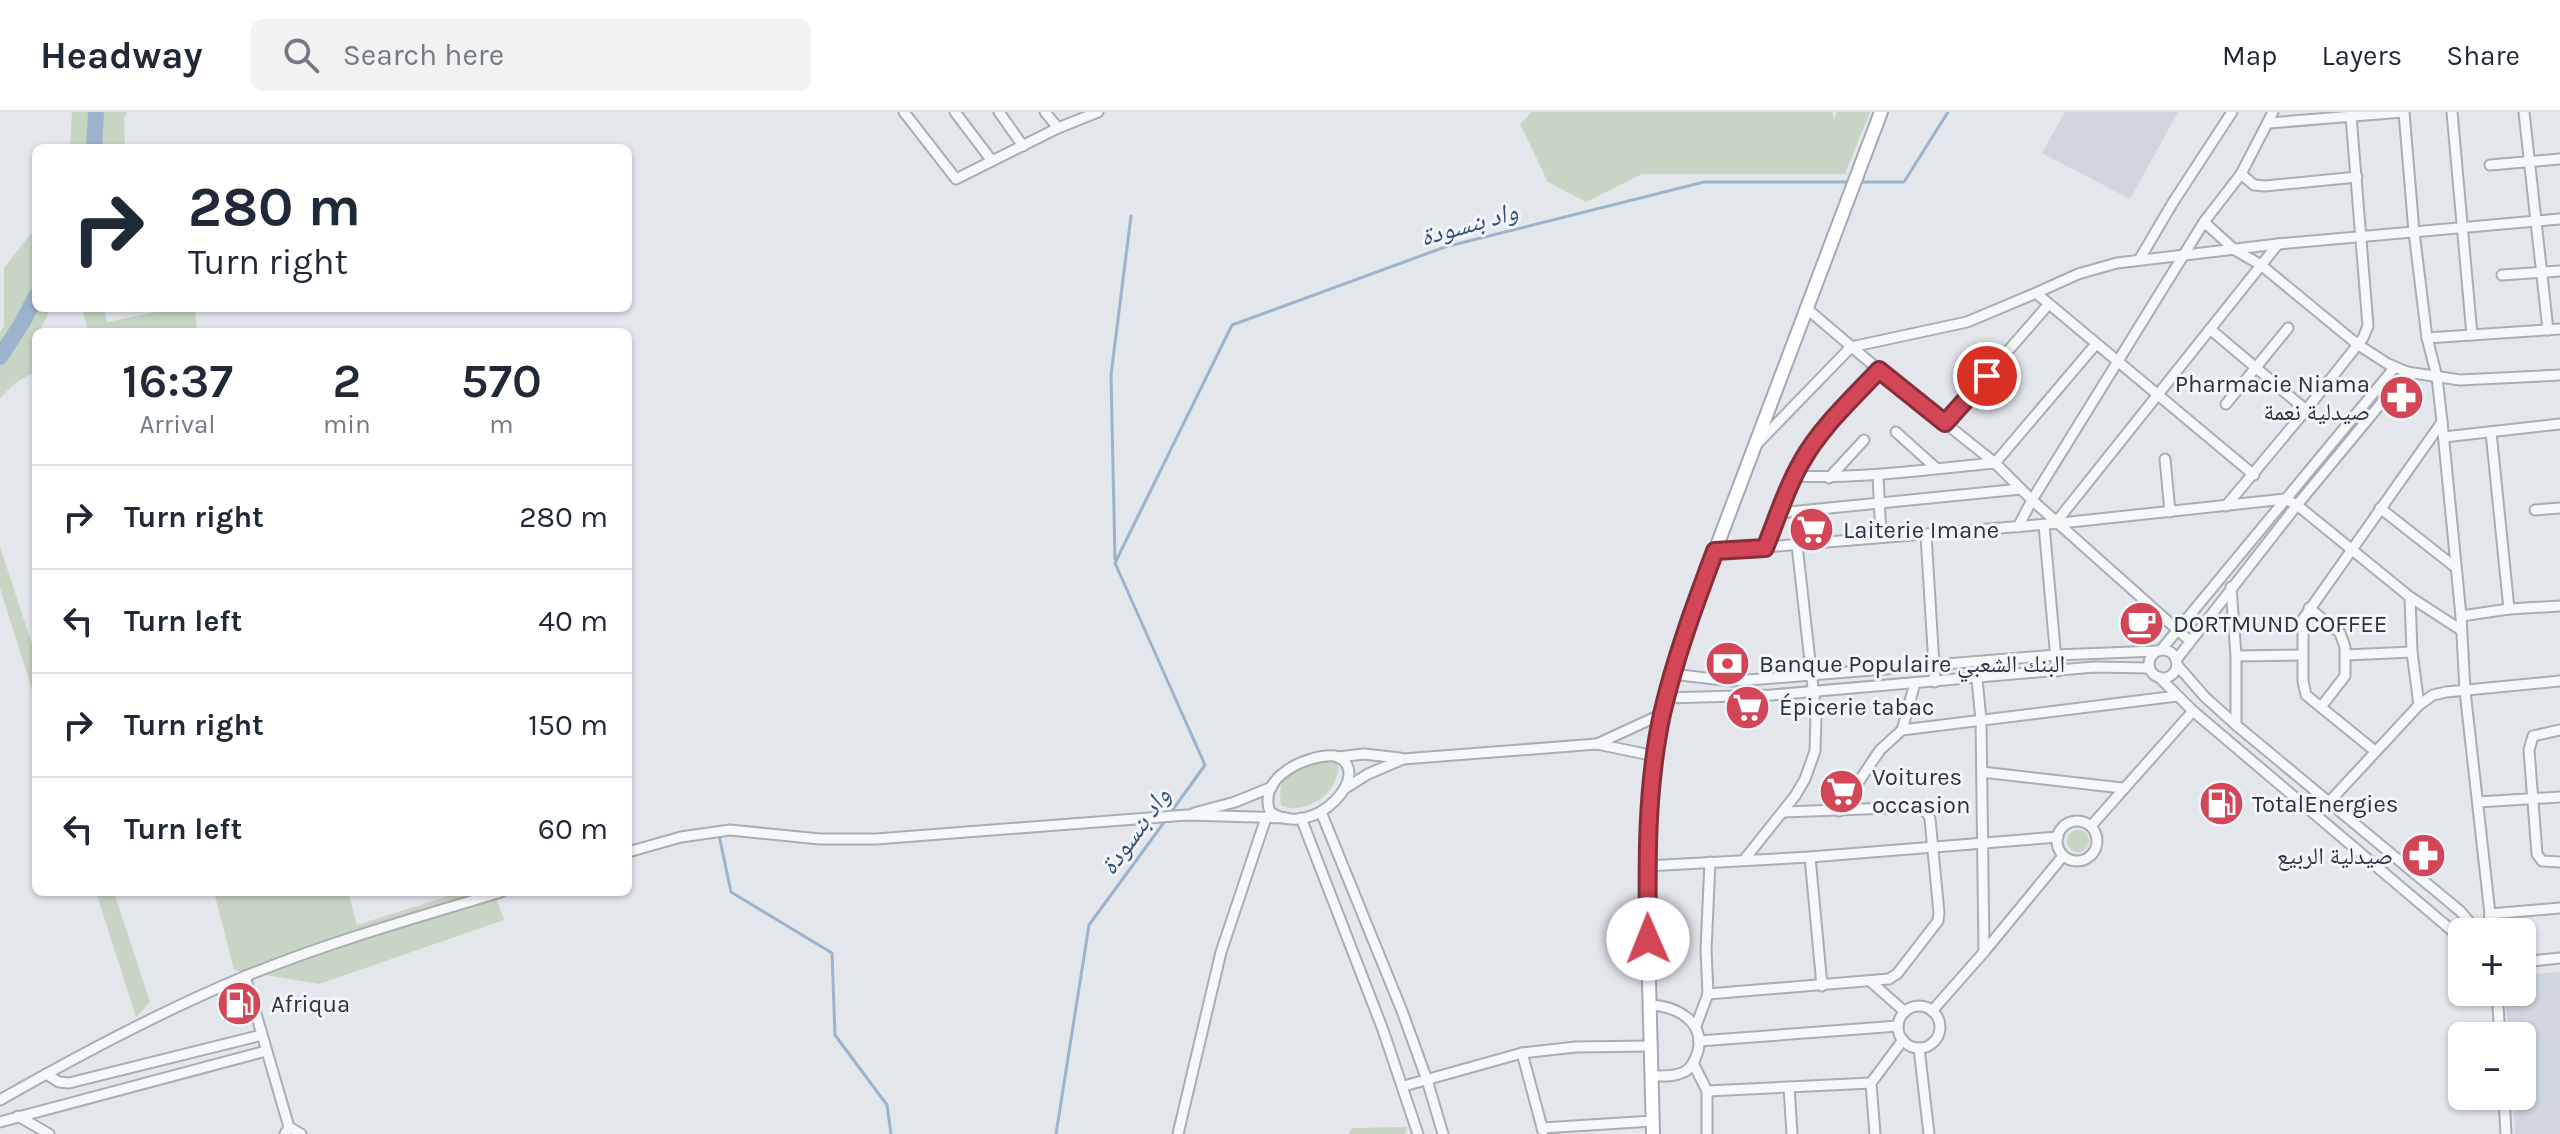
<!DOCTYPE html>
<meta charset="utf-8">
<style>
:root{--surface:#fff;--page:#f2f2f3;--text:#1f2937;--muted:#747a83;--line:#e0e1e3}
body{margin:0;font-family:Karla,"Noto Naskh Arabic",sans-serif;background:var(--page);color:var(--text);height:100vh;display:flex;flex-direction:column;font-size:30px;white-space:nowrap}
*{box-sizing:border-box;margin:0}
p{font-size:26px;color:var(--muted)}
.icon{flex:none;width:44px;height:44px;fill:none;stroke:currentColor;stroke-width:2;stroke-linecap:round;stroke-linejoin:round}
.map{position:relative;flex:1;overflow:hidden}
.drawer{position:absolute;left:32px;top:216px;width:600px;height:568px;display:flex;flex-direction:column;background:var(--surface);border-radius:12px;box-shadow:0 2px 6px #0004}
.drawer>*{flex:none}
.top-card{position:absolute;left:32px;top:32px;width:600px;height:168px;border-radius:12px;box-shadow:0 2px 6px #0004;background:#fff;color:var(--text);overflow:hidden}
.buttons{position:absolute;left:2448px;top:806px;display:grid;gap:16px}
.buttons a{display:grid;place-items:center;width:88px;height:88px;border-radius:12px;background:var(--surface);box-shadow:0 2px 6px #0004;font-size:40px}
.pin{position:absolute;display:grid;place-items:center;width:68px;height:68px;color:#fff;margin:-34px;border:4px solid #fff;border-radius:50%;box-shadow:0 2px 8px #0007}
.me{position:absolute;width:88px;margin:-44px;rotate:359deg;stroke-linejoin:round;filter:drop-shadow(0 0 6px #0008)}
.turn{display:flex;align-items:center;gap:28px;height:168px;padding:0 24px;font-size:36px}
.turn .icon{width:104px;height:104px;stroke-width:2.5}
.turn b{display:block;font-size:56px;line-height:68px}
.eta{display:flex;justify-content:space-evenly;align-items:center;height:136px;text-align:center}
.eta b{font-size:48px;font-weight:600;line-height:56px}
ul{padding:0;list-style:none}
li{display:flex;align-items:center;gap:24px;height:104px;padding:0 24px;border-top:2px solid var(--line)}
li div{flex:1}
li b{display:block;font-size:30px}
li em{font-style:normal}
header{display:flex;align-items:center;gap:48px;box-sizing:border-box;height:112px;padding:0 40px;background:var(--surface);border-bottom:2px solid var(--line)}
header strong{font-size:38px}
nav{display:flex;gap:44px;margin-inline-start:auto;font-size:28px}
.search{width:560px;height:72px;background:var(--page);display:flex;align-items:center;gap:20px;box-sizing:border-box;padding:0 28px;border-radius:12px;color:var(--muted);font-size:30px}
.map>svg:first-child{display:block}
.built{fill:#d1d5dd}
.green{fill:#c8d5c4}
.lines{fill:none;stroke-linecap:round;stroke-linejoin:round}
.stream{stroke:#9db3cc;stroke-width:3}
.river{stroke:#9db3cc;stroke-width:16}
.minor-casing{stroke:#a8adb6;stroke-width:13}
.major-casing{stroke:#a2aab7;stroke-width:16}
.minor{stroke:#f6f7f9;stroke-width:9}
.major{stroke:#fff;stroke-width:12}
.route-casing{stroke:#882e39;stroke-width:20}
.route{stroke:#d24658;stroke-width:14}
.labels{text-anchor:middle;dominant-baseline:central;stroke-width:6;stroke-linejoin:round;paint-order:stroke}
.poi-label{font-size:24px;fill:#2a3344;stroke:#f2f5f8;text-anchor:start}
.water-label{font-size:26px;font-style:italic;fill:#335079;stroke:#f2f5f8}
</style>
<header>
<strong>Headway</strong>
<div class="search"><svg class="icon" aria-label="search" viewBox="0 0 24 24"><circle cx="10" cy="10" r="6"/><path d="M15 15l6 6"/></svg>Search here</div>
<nav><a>Map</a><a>Layers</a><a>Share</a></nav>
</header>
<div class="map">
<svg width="2560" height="1022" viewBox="0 0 2560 1022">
<rect width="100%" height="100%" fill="#e3e6eb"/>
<g class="built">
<polygon points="2065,0 2178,0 2130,87 2042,41"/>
<polygon points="2560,860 2560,1022 2515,1022 2513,984 2522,984 2522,924 2508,924 2505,880 2522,880 2522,863"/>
</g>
<g class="green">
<polygon points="72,0 127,0 124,5 125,36 70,36"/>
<polygon points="1531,0 1832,0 1834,8 1837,0 1870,0 1845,62 1642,62 1586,90 1548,70 1520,12"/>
<polygon points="36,115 36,196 50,196 40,220 36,220 36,259 14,272 0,286 0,220 4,214 4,156"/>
<polygon points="82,196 104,196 107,210 175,196 195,196 197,220 88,220"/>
<polygon points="0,435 36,544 36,590 0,476"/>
<path d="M1333 646 1339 657C1337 664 1334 674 1328 680 1318 692 1295 701 1281 693 1275 655 1302 649 1333 646Z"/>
<circle cx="2078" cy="729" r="11"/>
<polygon points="96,780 114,780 150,890 136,905"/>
<polygon points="214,780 348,780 357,813 461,780 494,780 504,808 319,872 234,858"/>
<polygon points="1407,1015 1405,1022 1348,1022 1353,1016"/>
</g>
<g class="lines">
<g class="stream">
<polyline points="1859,70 1904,70 1948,0"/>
<polyline points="1115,447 1111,263 1131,104"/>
<polyline points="1169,703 1205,653 1115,451 1232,213 1445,135 1704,70 1851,70"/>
<polyline points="719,723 731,780 832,841 835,923 887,993 891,1022"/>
<polyline points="1056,1022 1089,813 1165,709"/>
</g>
<g class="river">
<polyline points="94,36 96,0"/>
<polyline points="0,245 22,211 36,184"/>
</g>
<defs>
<g id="minor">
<polyline points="904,0 956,67 1058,16 1098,0"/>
<polyline points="955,0 992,49"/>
<polyline points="999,0 1023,34"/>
<polyline points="1045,0 1058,16"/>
<polyline points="2404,0 2414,120 2427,226 2437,265 2442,310 2461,504 2465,579 2490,802 2560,796"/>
<polyline points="2452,0 2472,223"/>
<polyline points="2524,0 2548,218"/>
<polyline points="2269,11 2403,0"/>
<polyline points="2490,53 2560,47"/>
<polyline points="2241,62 2254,73 2265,74 2357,65"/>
<polyline points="2204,110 2235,138 2261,153 2357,232 2388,252 2407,260 2460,268 2560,263"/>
<polyline points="2139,148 2172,92 2232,0"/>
<polyline points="2502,163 2560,159"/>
<polyline points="2036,181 2078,162 2117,151 2278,132 2560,107"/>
<polyline points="1806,196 1879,258 1995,351 2032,388 2190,529"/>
<polyline points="2210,217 2306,298"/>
<polyline points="2427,226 2560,217"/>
<polyline points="2226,292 2288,216"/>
<polyline points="1945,311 2048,193"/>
<polyline points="1896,320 1936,356"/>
<polyline points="2491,320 2509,497"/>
<polyline points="2444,325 2560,312"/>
<polyline points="1757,332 1851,235 1967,210 2036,181 2254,363"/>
<polyline points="2165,347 2170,400"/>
<polyline points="1878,363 1881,425"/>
<path d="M1794 364C1862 367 1928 357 1995 351L2096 232"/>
<polyline points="1829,366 1864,328"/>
<polyline points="2226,394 2306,298 2363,226 2368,214 2351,4"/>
<polyline points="2380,396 2455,455"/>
<polyline points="2535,398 2560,396"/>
<polyline points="1779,401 2021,377"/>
<polyline points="2057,409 2278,132"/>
<polyline points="2044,413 2057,559"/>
<polyline points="2018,415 2032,388 2204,110 2241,62 2273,0"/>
<polyline points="1926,423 1935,570"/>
<path d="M1765 436C1778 404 1789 368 1808 338 1827 309 1855 284 1879 258"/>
<polyline points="1715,439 2061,411 2285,387 2297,393 2410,485 2461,518"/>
<polyline points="2231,475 2236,544 2236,613"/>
<polyline points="2410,485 2412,540 2419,593"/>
<polyline points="2309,496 2340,521 2345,535 2345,564 2321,595"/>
<polyline points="2461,504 2509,497 2560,494"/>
<polyline points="2161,538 2395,255"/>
<circle cx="2163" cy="552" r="14"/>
<polyline points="2346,543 2412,540"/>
<polyline points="2236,544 2302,543"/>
<polyline points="2176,548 2297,393 2407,260"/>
<polyline points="2177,553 2205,585 2236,613 2460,799 2478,820"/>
<polyline points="1672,562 1731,569 1762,567 2056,543 2157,539"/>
<polyline points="2159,565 2193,599 2462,827"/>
<polyline points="1977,567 1981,608 1984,840"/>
<polyline points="1666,586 1771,583 2094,555 2149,556"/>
<polyline points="1902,618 1915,571"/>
<polyline points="2560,618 2533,624 2529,638 2537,742 2542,749 2560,750"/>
<polyline points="1597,632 1662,602"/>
<polyline points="2375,639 2306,583 2303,569 2303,507 2442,310"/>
<path d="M1335 644C1377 658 1315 730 1270 700 1257 665 1307 642 1335 644Z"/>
<polyline points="1338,645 1364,642 1400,646"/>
<polyline points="1982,660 2122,676"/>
<polyline points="1344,677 1368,662 1403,647 1597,632 1655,644"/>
<polyline points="2330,689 2419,593 2433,583 2446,580 2560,569"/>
<polyline points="2478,690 2560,685"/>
<polyline points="1839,699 1880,638 1902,618 2177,584"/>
<polyline points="1321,700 1402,899 1427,968 1443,1022"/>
<polyline points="1194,701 1235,690 1272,675"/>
<polyline points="1301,706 1383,918 1418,1022"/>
<circle cx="2077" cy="729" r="20"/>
<polyline points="2091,714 2193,599"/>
<polyline points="628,740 681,725 730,718 820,727 876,727 1187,703 1286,706"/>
<polyline points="1810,745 1822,874"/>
<polyline points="1744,748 1795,684 1805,667 1815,639 1816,603 1797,433"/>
<polyline points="1646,754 1810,745 2058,725"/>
<polyline points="2487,820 2490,802"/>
<polyline points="2522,850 2560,846"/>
<polyline points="245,864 289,1015"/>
<polyline points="1870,869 1905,900"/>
<polyline points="2497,880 2500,924"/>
<polyline points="1708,882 1889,867 1897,862 1938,809 1939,801 1930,707 1927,700 1916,695 1784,700"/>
<path d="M1650 893C1676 894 1705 909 1698 939 1695 948 1692 956 1684 960 1674 965 1662 964 1651 964"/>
<circle cx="1919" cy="915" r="21"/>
<polyline points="1932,899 1984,840 2063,744"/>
<polyline points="1696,914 1708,882 1706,838 1710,750"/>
<polyline points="1699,929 1898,914"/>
<polyline points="1919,936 1929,1022"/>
<polyline points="1522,941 1543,1019"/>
<polyline points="1693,951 1707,979 1707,1022"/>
<polyline points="46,962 59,970 69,971 262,923"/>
<polyline points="1404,974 1522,941 1576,935 1651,934"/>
<polyline points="1789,975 1792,1022"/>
<polyline points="1707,979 1871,971"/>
<polyline points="2504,984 2506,1022"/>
<path d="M0 988C79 943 161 899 246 864 329 830 415 806 501 780"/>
<polyline points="18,1004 49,1022"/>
<polyline points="0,1010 266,939"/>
<polyline points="1542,1016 1653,1009"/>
<polyline points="285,1022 289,1015 301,1022"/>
<polyline points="1178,1022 1221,840 1266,706"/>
<polyline points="1875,1022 1871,971 1903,928"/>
</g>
<polyline id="major" points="1653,1022 1646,754 1649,696 1662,602 1683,529 1715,439 1881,0"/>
</defs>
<use href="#minor" class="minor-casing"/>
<use href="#major" class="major-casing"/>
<use href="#minor" class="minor"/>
<use href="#major" class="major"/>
</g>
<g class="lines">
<defs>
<path id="route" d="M1648 827C1647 752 1646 676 1662 602 1675 546 1695 492 1715 439L1765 436C1777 407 1786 376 1802 349 1821 315 1852 287 1879 258L1945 311 1987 264"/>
</defs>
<use href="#route" class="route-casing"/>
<use href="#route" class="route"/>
</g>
<defs>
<symbol id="pharmacy-disc" viewBox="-11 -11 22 22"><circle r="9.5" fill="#d24658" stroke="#f2f5f8"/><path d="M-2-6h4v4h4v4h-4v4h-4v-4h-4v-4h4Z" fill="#fff"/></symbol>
<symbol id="supermarket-disc" viewBox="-11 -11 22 22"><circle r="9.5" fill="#d24658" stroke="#f2f5f8"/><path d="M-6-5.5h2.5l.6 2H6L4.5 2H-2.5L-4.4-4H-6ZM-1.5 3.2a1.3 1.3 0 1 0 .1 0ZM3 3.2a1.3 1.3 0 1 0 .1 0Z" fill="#fff"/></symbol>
<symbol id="cafe-disc" viewBox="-11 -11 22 22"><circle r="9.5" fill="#d24658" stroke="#f2f5f8"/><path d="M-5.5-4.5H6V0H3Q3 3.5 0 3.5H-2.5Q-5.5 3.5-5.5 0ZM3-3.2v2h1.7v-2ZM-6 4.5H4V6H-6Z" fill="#fff"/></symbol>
<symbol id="bank-disc" viewBox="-11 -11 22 22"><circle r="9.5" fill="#d24658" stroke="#f2f5f8"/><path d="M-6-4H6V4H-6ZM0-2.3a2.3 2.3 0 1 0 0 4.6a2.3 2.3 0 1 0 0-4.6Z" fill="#fff"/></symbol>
<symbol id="fuel-disc" viewBox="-11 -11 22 22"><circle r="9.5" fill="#d24658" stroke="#f2f5f8"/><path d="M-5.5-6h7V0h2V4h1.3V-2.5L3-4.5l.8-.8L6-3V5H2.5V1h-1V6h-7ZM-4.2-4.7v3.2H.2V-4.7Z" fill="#fff"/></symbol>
</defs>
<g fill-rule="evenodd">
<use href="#pharmacy-disc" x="2376" y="260" width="51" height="51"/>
<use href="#supermarket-disc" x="1786" y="392" width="51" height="51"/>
<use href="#cafe-disc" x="2116" y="486" width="51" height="51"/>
<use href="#bank-disc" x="1702" y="526" width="51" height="51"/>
<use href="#supermarket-disc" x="1722" y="570" width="51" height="51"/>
<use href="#supermarket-disc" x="1816" y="654" width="51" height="51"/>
<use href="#fuel-disc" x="2196" y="666" width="51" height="51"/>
<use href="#pharmacy-disc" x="2398" y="718" width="51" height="51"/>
<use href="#fuel-disc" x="214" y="866" width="51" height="51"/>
</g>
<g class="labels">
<g class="poi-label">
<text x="2370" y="272" text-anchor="end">Pharmacie Niama<tspan x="2370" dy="28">صيدلية نعمة</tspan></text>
<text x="1843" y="418">Laiterie Imane</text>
<text x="2173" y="512">DORTMUND COFFEE</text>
<text x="1759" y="552">Banque Populaire البنك الشعبي</text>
<text x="1779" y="595">Épicerie tabac</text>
<text x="1872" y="665">Voitures<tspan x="1872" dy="28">occasion</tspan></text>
<text x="2252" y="692">TotalEnergies</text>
<text x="2393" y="744" text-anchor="end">صيدلية الربيع</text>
<text x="271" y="892">Afriqua</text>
</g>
<g class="water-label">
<text transform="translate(1469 112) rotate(-16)">واد بنسودة</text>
<text transform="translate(1135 719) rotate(-54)">واد بنسودة</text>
</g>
</g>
</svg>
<div class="buttons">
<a>+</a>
<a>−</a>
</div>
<div class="pin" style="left:1987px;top:264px;background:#d93025"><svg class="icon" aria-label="arrive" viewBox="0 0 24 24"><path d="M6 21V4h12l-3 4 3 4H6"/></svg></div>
<svg class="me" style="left:1648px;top:827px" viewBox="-20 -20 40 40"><circle r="19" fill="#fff"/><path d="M0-13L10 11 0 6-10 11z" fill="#d24658"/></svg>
<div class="top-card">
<div class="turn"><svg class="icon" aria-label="right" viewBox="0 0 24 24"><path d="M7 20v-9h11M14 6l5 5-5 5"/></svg><div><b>280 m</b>Turn right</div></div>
</div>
<section class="drawer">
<div class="eta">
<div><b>16:37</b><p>Arrival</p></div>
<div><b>2</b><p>min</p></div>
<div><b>570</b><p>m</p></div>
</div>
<ul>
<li><svg class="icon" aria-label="right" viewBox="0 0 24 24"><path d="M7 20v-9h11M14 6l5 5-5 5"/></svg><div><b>Turn right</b></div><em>280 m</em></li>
<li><svg class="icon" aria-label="left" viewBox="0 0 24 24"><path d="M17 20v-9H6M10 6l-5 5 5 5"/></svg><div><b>Turn left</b></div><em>40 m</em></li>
<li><svg class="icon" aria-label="right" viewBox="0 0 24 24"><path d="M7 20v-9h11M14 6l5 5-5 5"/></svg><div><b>Turn right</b></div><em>150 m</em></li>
<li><svg class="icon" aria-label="left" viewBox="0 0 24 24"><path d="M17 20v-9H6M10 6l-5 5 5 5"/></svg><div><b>Turn left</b></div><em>60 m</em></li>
</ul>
</section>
</div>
